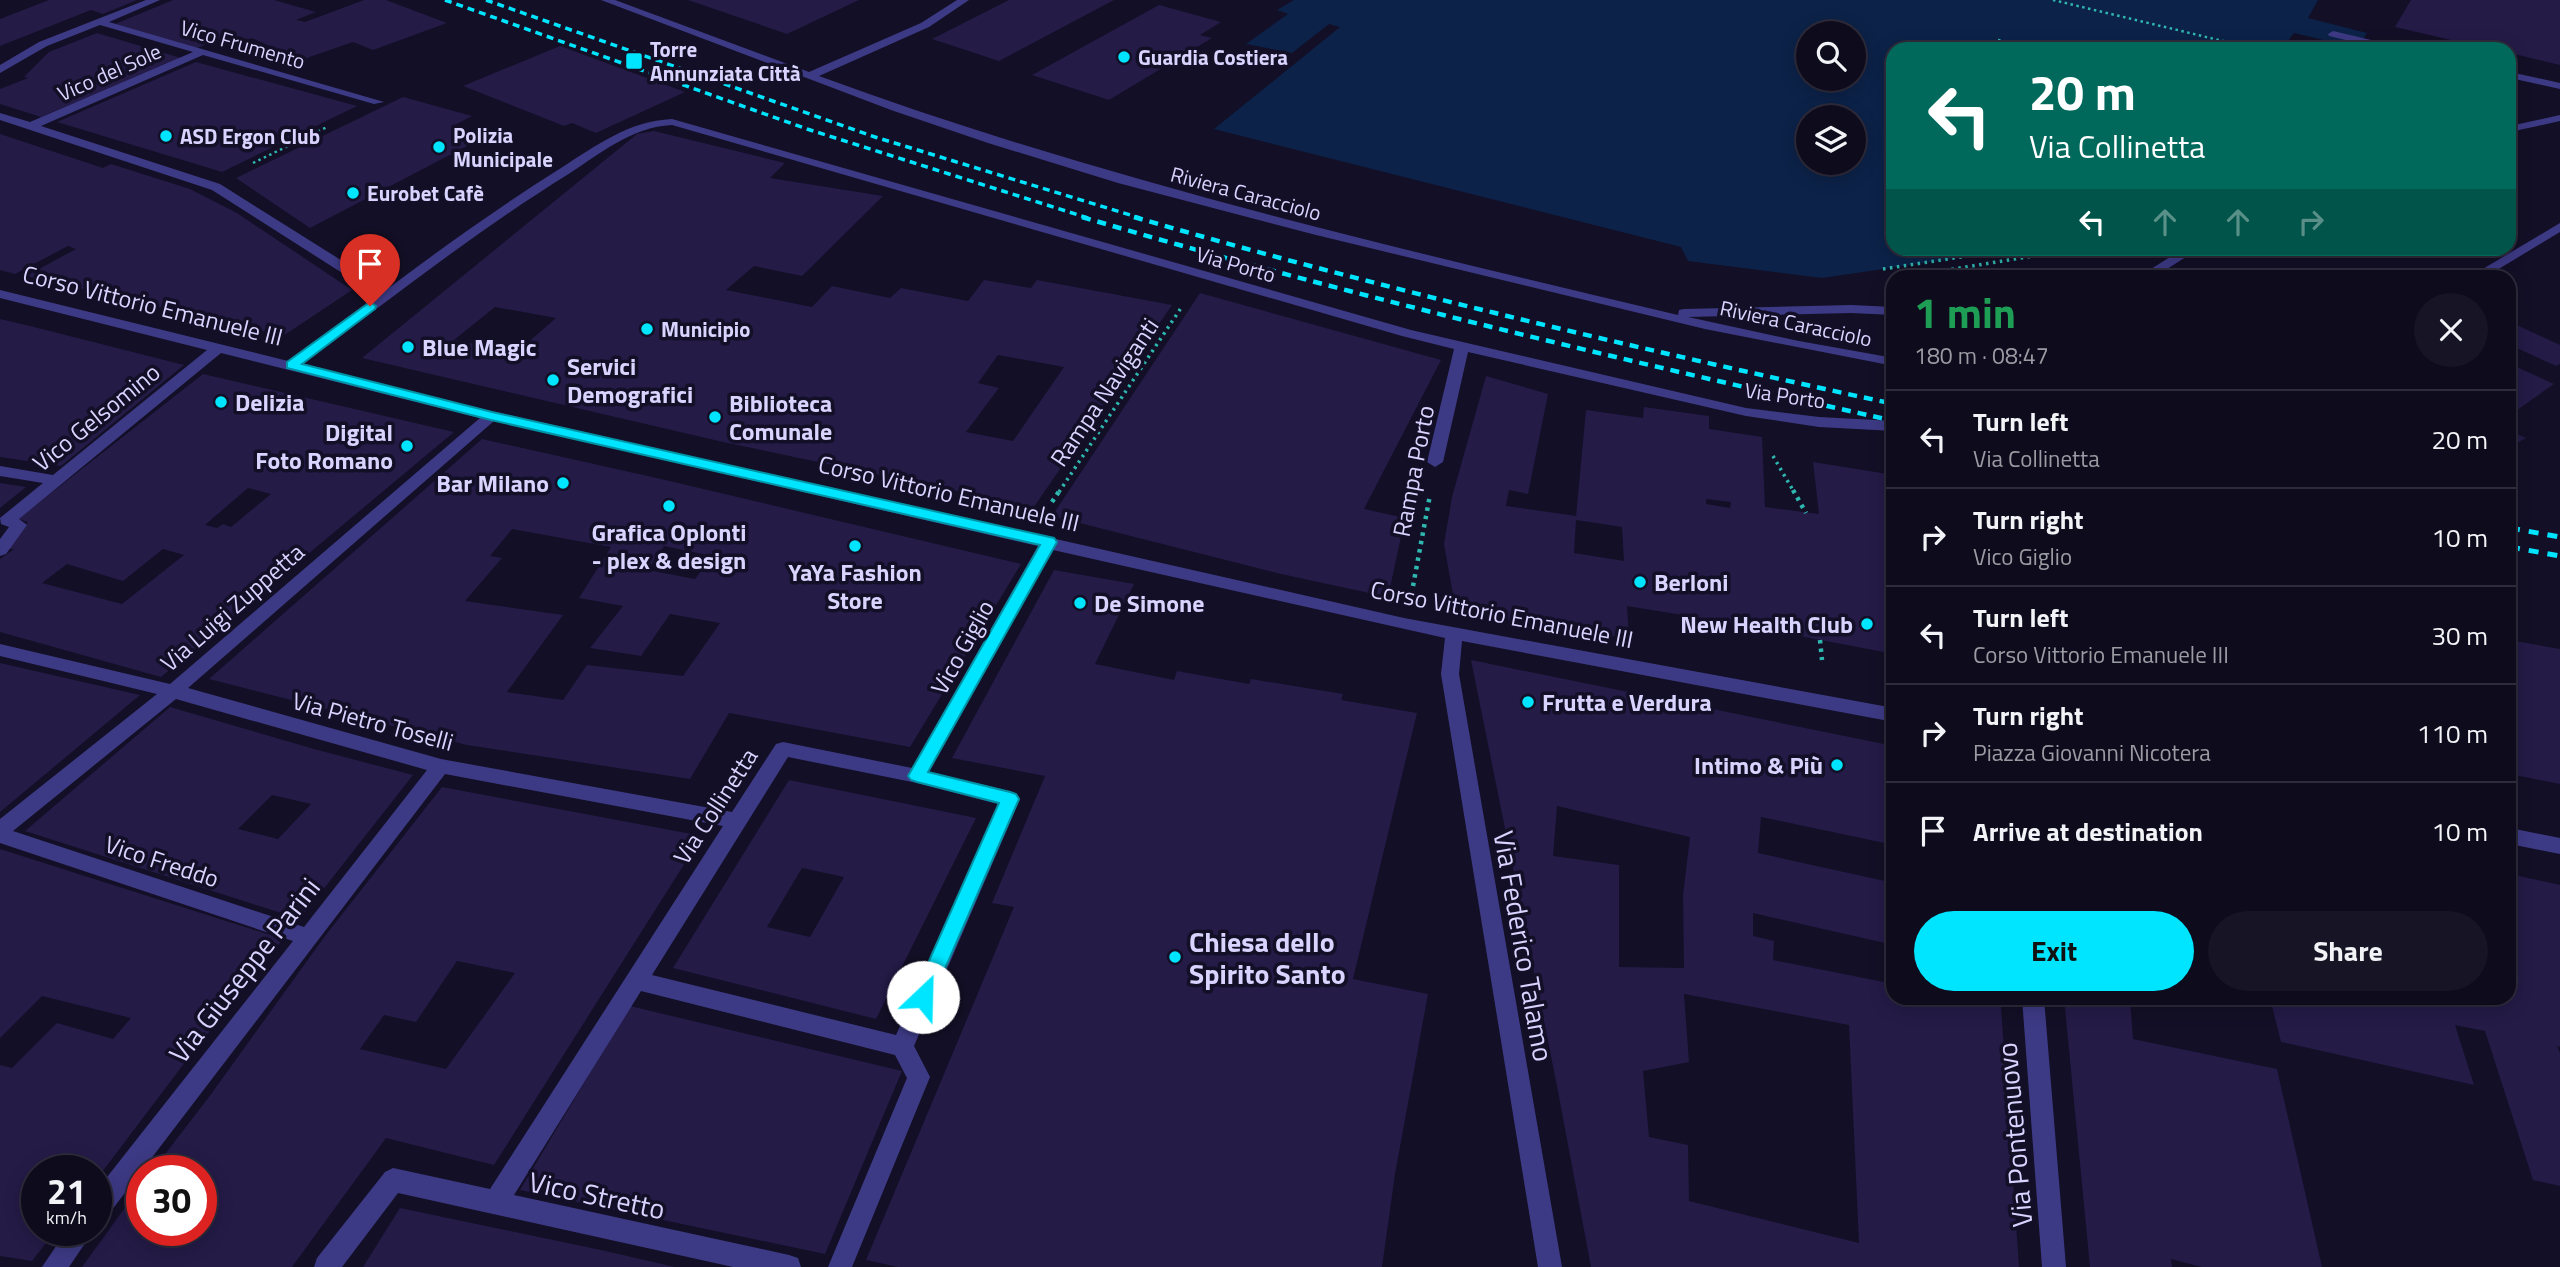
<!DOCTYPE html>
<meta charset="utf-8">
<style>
:root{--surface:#0e0b1c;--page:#171425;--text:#f1f3f6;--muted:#9b9ba3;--line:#2e2b3b;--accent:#00e5ff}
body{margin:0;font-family:"Titillium Web",sans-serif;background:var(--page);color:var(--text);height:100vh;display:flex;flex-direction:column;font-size:26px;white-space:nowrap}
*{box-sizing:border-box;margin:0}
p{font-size:23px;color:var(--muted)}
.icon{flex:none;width:38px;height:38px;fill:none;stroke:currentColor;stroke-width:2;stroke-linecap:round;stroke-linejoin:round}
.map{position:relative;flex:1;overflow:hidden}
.details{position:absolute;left:1886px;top:270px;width:630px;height:735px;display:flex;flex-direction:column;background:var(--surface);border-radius:21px;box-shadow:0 4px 18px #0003,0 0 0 2px var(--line)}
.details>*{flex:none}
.guide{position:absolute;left:1886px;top:42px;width:630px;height:214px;border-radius:21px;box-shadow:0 4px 18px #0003,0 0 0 2px var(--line);background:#00695c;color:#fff;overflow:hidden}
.controls{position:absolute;left:1796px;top:21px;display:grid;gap:14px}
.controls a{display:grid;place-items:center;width:70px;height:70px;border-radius:50%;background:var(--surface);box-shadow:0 4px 18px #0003,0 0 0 2px var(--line);font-size:35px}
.speed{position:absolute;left:21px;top:1155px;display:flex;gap:14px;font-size:35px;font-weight:700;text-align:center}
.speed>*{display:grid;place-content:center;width:91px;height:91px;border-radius:50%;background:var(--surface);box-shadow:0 4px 18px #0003,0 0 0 2px var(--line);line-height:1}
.speed small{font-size:18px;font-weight:400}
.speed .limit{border:10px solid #d22;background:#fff;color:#111}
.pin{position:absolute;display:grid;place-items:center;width:60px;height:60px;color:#fff;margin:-72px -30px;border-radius:50% 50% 50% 0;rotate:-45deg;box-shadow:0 0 7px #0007}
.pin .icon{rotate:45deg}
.me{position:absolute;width:77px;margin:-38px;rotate:24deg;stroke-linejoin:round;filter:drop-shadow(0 0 5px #0008)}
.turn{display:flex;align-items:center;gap:24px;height:147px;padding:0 28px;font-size:32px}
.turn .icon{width:91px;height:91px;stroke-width:2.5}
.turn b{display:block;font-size:49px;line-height:60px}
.lanes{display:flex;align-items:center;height:66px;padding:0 28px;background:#0003;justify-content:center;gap:35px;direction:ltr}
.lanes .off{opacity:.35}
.round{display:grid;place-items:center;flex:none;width:74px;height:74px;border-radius:37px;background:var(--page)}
.head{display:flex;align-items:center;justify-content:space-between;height:119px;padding:0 28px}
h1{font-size:42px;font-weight:700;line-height:52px;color:#1e9e55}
.action{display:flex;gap:14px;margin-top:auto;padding:14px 28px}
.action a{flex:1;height:80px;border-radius:42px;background:var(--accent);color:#111;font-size:28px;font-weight:700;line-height:80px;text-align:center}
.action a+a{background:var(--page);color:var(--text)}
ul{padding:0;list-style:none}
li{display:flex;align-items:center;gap:21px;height:98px;padding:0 28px;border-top:2px solid var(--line)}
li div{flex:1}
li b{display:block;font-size:26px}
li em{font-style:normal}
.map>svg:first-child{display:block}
.water{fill:#0c2248;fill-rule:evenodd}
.building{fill:#241b47;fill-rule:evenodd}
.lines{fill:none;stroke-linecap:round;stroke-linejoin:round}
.path-far2{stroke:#2fb8b0;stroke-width:2.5;stroke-dasharray:2.5 3.5;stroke-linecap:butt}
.path-far1{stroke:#2fb8b0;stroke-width:3.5;stroke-dasharray:2.5 4.5;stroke-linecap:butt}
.path{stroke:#2fb8b0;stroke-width:4.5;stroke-dasharray:3.5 5;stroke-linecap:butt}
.minor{fill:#3d3a85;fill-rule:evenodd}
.rail-far2{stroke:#00e5ff;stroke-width:3.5;stroke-dasharray:7 5;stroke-linecap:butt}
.rail-far1{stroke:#00e5ff;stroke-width:4.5;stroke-dasharray:9 7;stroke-linecap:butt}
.rail{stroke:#00e5ff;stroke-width:5;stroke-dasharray:10 9;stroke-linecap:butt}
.route{fill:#00e5ff;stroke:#0095a6;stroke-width:2}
.poi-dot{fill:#00e5ff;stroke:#130f26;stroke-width:2.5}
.labels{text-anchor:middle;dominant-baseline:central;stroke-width:7;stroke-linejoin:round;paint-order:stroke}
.far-street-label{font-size:21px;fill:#d9d4ff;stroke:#130f26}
.far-poi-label{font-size:21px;font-weight:bold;fill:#d9d4ff;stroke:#130f26;text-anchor:start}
.street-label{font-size:24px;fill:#d9d4ff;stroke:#130f26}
.poi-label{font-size:24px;font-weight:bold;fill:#d9d4ff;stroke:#130f26;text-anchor:start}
.near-poi-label{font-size:28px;font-weight:bold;fill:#d9d4ff;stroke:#130f26;text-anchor:start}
.near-street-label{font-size:28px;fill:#d9d4ff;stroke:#130f26}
</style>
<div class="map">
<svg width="2560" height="1267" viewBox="0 0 2560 1267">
<rect width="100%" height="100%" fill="#130f26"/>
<path class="water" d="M1294 0H2318L2308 18 2367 33 2357 48 2294 33 2282 49H1894V248L2020 249 1822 278 1688 261 1681 247 1214 129 1340 27 1329 24 1292 53 1246 44 1288 14 1277 10ZM1808 33H1853V79H1808ZM1808 117H1853V163H1808Z"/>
<g class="building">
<polygon points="49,0 137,0 103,14 91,10 0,46 0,19"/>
<polygon points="173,0 274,0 316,12 296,20 305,22 364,0 386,0 447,23 373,50 353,42 301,60 252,38 244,41 225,37 197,48 115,24"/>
<polygon points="688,0 859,0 787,34"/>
<polygon points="1009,0 1114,0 999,61 932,39"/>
<polygon points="2411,0 2560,0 2560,65 2510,53 2510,49 2490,49 2395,27"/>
<polygon points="1159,5 1221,22 1200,35 1212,38 1109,100 1032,75"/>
<polygon points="97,33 181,58 41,117 0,104 0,89 28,78 24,77 49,52"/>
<polygon points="560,46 685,92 596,133 572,123 564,126 463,86"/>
<polygon points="196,62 357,106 222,172 57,122"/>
<polygon points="403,97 472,116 455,125 488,135 310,228 236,178"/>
<path d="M654 131 785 163 770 178 883 196 802 276 754 266 726 290 812 307 832 286 890 298 901 288 968 301 984 280 1031 288 1037 280 1172 305 1034 507 723 442 362 358 637 134ZM495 307 556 318 517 352 454 340ZM998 355 1064 367 1013 441 966 432 999 388 978 383Z"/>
<polygon points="0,134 103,168 111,164 190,189 237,213 352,290 283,336 26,276 76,249 68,246 15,274 0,270"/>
<polygon points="1200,293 1441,360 1364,509 1405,518 1388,597 1281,574 1052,516"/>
<polygon points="0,319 30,326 184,365 61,466 0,457"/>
<polygon points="2510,322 2560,345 2560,364 2556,366 2510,345"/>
<polygon points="2510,364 2554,384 2510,415"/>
<path d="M203 374 454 432 161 677 0 632V559L14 549H7L28 522 18 519ZM248 488 271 494 231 527 223 524 217 528 205 525ZM163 549 184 555 122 604 42 583 67 564 123 581Z"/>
<path d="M1486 376 1548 394 1528 494 1509 490 1506 506 1576 516 1586 410 1643 418 1644 407 1709 416V429L1762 437 1765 507 1819 514 1813 462 1894 475V654L1738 624 1627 606 1629 639 1456 612 1444 544 1452 497ZM1706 499 1731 502 1730 508 1706 504ZM1576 520 1622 527 1624 561 1574 553Z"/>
<polygon points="2510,431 2526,438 2510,447"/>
<path d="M482 439 661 479 1021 564 910 747 729 713 690 779 467 745 209 679ZM512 529 611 547 579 598 623 606 590 648 641 656 670 614 720 623 683 676 587 665 563 700 507 692 563 615 465 601 502 558 490 556ZM664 546 712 556 695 579 648 570Z"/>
<polygon points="0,483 26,487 0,508"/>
<polygon points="1054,570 1134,584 1095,664 1174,680 1177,671 1249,684 1251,679 1343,694 1341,700 1417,713 1353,979 1428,994 1395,1174 1382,1267 898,1267 866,1260 1014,907 992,903 1045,776 952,758"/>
<polygon points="2510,640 2560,649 2560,784 2510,774"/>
<path d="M1471 660 1894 746V845L1761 817 1758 853 1894 883V945L1753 913V936L1774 941 1773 960 1894 984V998H1956L2001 1007 2019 1267H1591L1557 1086ZM1557 806 1690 837 1683 895 1684 968 1619 967V865L1553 856ZM1684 994 1849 1025 1859 1243 1689 1201 1688 1145 1649 1137 1643 1071 1689 1062Z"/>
<polygon points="0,663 140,695 0,812"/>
<path d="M170 707 314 749 413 775 300 919 25 831ZM272 795 311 804 278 839 238 829Z"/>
<path d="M789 780 976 818 876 1019 673 968ZM802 868 844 877 810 937 767 927Z"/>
<path d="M442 787 702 836 494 1165 386 1138 292 1267H82L142 1184V1230H201V1171H152L209 1097 325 936ZM457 961 515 973 446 1069 360 1049 384 1015 416 1022Z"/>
<polygon points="0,849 283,939 186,1061 96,1180 96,1171 37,1171 37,1230 56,1230 32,1261 0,1256 0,1065 12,1068 57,1023 113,1039 131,1018 42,996 0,1038"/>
<polygon points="2510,874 2560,885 2560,1047 2557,1046 2560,1053 2560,1186 2533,1180 2485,1031 2455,1025 2474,1085 2281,1042 2270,998 2510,998"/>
<polygon points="2064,998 2130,998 2133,1039 2277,1069 2322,1267 2202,1267 2171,1259 2172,1267 2090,1267"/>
<polygon points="630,1006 902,1071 825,1254 520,1190"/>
<polygon points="400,1208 601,1250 675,1267 363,1267"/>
</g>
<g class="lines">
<g class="path-far2">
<polyline points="2053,0 2256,49"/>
<polyline points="1998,40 2037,49"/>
<polyline points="253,163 327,127"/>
</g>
<g class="path-far1">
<polyline points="1883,269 2020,248"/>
<polyline points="1910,276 2083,248"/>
<polyline points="1773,456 1794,492"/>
<polyline points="1059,492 1181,308"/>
</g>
<g class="path">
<polyline points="1793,490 1806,513"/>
<polyline points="1052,502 1060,490"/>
<polyline points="1413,586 1430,495"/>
<polyline points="1820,640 1822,660"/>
</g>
<g class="minor">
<path d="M146 0H160L109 22 384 102 374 104 203 55 41 126 220 184 371 279 390 287C446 245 502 205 561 168 597 145 629 121 672 119L1411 330 1746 408 1819 417 1894 421V431L1819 427 1746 416 1468 352 1443 462 1435 467 1427 462 1454 349 1402 336 672 125C631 127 600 154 567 175 475 232 389 300 302 365L491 411 1404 618 1894 708V722L1462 641 1459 674 1562 1267H1538L1441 674 1445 638 1053 550 929 772 1010 791 1017 794 1020 799 914 1046 930 1077 852 1267H828L907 1078 895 1055 641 991 514 1195 789 1255 798 1258 801 1267H733L398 1193 342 1267H314L317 1258 385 1172 393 1168 490 1189 723 826 445 774 105 1219 96 1223V1191L293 941 0 843V819L157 694 0 656V644L170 684 480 418 221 353 19 519 27 525 6 554 0 556V539L9 527 1 524 0 518 43 483 0 476V466L53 475 207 350 0 298V290L288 361 381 293 361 285 212 190 0 120V113L30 122 193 52 100 25 47 46 0 73V65L39 42ZM494 421 1038 546 912 768 783 742 776 744 732 812 441 759 188 688ZM176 699 427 770 304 927 13 831ZM788 757 917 783 998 804 896 1035 652 975Z"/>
<path d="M601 0H615L809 72 921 23 957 0H969L929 27 819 76C1099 179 1388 246 1678 315L1679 310 1684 309 1851 305 1894 307V315L1851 313 1688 317 1799 341 1894 358V366L1705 329 1316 235 1118 183 988 143 891 110Z"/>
<polygon points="2333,31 2401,47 2402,49 2383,49 2329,36 2328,34"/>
<polygon points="2510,72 2560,83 2560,89 2510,78"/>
<polygon points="2560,115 2560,121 2510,132 2510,126"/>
<polygon points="2560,223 2560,232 2487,276 2471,276"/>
<polygon points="2184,248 2200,248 2156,276 2140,276"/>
<polygon points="2510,828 2560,838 2560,854 2510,844"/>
<polygon points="2022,998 2044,998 2066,1267 2042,1267"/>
<polygon points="67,1230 94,1230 69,1267 42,1267"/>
</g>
<g class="rail-far2">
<polyline points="445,0 807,129 1088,218"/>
<polyline points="486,0 875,137 1140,218"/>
</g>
<g class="rail-far1">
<path d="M1082 217C1350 296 1622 360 1894 421"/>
<path d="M1134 217C1385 290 1639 349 1894 404"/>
</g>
<g class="rail">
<polyline points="2510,528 2560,537"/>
<polyline points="2510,547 2560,556"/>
</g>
</g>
<polygon class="route" points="370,302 376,306 375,309 302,364 492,412 1054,538 1057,542 928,772 1010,792 1016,794 1019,799 930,1003 923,1006 916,1003 913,997 999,803 917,782 911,780 908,776 1040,545 491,420 287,368 287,362"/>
<g class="poi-dot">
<circle cx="1124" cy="57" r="7"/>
<rect x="625" y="52" width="18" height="18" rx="3.5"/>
<circle cx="166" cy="136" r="7"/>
<circle cx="439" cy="147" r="7"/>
<circle cx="353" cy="193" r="7"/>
<circle cx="647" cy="329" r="7"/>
<circle cx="408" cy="347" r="7"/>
<circle cx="553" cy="380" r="7"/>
<circle cx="221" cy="402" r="7"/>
<circle cx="715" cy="417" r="7"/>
<circle cx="407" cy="446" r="7"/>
<circle cx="563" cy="483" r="7"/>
<circle cx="669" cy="506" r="7"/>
<circle cx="855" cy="546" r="7"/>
<circle cx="1640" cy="582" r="7"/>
<circle cx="1080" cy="603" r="7"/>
<circle cx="1867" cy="624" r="7"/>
<circle cx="1528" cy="702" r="7"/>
<circle cx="1837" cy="765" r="7"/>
<circle cx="1175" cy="957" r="7"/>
</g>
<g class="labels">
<g class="far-street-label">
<text transform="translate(243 44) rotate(16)">Vico Frumento</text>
<text transform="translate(109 72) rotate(-24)">Vico del Sole</text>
<text transform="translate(1246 193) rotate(15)">Riviera Caracciolo</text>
<text transform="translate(1236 264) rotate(16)">Via Porto</text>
<text transform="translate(1796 323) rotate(12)">Riviera Caracciolo</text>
<text transform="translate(1785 395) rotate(8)">Via Porto</text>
</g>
<g class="far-poi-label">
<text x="650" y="49">Torre<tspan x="650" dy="24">Annunziata Città</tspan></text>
<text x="1138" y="57">Guardia Costiera</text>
<text x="453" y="135">Polizia<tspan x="453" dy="24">Municipale</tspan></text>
<text x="180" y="136">ASD Ergon Club</text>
<text x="367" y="193">Eurobet Cafè</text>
<text x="661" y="329">Municipio</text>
</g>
<g class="street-label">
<text transform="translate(153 305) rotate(14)">Corso Vittorio Emanuele III</text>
<text transform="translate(1104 392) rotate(-56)">Rampa Naviganti</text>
<text transform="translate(96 417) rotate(-39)">Vico Gelsomino</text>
<text transform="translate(1413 471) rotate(-79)">Rampa Porto</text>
<text transform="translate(949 493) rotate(13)">Corso Vittorio Emanuele III</text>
<text transform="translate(232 607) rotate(-41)">Via Luigi Zuppetta</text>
<text transform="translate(1502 614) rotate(11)">Corso Vittorio Emanuele III</text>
<text transform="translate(962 647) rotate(-61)">Vico Giglio</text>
<text transform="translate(373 721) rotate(15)">Via Pietro Toselli</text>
<text transform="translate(715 806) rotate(-57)">Via Collinetta</text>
<text transform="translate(162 861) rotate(18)">Vico Freddo</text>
</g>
<g class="poi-label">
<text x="422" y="347">Blue Magic</text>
<text x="567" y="366">Servici<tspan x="567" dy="28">Demografici</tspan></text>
<text x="235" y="402">Delizia</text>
<text x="729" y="403">Biblioteca<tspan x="729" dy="28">Comunale</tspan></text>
<text x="393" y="432" text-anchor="end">Digital<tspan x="393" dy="28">Foto Romano</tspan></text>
<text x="549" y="483" text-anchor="end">Bar Milano</text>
<text x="669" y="532" text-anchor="middle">Grafica Oplonti<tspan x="669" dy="28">- plex &amp; design</tspan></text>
<text x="855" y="572" text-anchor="middle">YaYa Fashion<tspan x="855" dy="28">Store</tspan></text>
<text x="1654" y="582">Berloni</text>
<text x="1094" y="603">De Simone</text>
<text x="1853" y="624" text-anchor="end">New Health Club</text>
<text x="1542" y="702">Frutta e Verdura</text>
<text x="1823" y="765" text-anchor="end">Intimo &amp; Più</text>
</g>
<g class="near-poi-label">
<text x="1189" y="941">Chiesa dello<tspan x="1189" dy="32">Spirito Santo</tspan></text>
</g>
<g class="near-street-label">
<text transform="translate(1524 946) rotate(80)">Via Federico Talamo</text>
<text transform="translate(244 970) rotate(-52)">Via Giuseppe Parini</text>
<text transform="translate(2014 1135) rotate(-95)">Via Pontenuovo</text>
<text transform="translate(597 1195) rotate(12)">Vico Stretto</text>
</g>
</g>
</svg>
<div class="controls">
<a><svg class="icon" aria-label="search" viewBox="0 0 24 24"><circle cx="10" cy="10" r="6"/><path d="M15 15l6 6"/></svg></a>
<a><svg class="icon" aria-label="layers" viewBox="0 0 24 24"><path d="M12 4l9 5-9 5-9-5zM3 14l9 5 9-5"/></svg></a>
</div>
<div class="speed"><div>21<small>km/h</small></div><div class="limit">30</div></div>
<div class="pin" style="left:370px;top:306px;background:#d93025"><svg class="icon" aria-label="arrive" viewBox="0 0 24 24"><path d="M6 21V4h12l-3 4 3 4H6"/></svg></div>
<svg class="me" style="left:923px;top:997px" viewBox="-20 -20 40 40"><circle r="19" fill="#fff"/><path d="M0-13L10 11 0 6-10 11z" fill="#00e5ff"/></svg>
<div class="guide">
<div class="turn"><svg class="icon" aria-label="left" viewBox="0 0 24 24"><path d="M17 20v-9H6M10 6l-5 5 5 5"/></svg><div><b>20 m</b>Via Collinetta</div></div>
<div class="lanes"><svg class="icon" aria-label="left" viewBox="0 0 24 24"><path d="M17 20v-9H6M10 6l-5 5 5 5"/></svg><svg class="icon off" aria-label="ahead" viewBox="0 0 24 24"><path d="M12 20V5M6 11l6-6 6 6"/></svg><svg class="icon off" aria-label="ahead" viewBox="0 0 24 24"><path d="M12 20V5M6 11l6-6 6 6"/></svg><svg class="icon off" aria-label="right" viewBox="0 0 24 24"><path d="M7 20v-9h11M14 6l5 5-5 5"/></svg></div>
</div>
<section class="details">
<div class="head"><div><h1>1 min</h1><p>180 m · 08:47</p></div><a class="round"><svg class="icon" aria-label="close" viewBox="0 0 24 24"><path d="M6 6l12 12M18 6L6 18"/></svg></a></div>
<ul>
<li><svg class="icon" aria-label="left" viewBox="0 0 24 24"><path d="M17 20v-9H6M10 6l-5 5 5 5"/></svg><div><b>Turn left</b><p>Via Collinetta</p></div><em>20 m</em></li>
<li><svg class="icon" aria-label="right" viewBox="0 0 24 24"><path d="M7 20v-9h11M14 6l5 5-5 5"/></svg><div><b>Turn right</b><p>Vico Giglio</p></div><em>10 m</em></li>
<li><svg class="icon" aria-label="left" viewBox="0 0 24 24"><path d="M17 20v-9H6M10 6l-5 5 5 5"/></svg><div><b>Turn left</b><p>Corso Vittorio Emanuele III</p></div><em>30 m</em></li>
<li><svg class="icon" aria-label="right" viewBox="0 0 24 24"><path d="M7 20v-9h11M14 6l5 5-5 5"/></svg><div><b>Turn right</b><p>Piazza Giovanni Nicotera</p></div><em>110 m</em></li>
<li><svg class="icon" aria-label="arrive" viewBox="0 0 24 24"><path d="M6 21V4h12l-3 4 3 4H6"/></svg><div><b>Arrive at destination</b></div><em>10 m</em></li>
</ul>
<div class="action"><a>Exit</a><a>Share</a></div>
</section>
</div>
